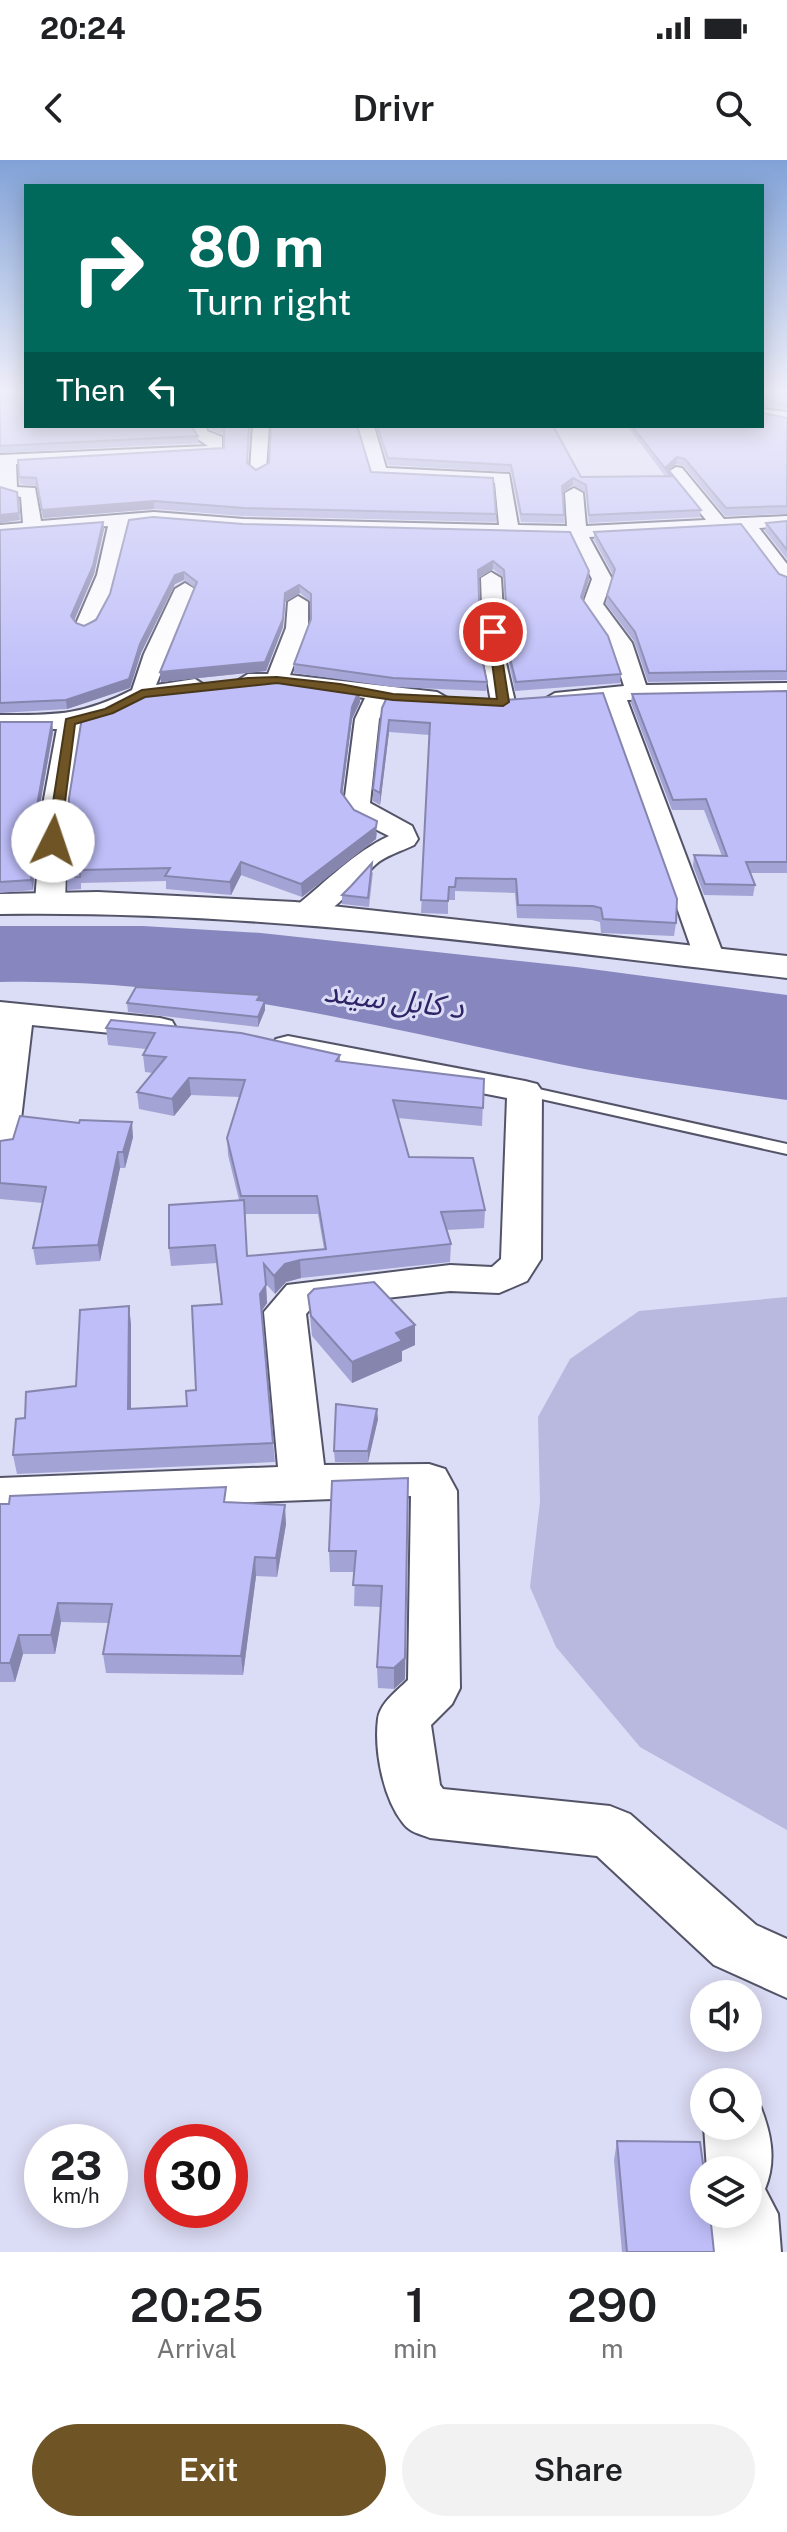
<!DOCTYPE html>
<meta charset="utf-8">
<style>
:root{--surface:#fff;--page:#f2f2f2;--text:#202124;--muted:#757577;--accent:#6f5426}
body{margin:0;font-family:"Public Sans","Noto Sans Arabic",sans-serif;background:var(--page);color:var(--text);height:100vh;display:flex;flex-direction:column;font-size:30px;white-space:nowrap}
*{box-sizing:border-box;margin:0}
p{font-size:26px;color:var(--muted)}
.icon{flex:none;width:44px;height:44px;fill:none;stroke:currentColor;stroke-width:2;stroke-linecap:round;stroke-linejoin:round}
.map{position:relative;height:2092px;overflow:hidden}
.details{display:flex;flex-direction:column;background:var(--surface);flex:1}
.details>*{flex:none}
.guide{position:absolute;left:24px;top:24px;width:740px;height:244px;border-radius:0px;box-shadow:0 4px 20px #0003;background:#00695c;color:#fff;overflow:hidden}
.buttons{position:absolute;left:690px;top:1820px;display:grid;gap:16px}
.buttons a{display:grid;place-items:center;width:72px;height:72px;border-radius:50%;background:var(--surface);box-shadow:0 4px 20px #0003;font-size:40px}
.speed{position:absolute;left:24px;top:1964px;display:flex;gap:16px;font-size:40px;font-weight:700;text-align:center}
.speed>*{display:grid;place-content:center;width:104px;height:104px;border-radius:50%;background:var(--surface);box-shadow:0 4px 20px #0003;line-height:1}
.speed small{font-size:20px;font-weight:400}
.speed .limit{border:12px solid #d22;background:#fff;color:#111}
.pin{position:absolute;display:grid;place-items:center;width:68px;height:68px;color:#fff;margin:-34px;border:4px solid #fff;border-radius:50%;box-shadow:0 2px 8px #0007}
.me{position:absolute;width:88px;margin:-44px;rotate:4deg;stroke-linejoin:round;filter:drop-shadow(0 0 6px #0008)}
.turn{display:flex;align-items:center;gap:28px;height:168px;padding:0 32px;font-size:36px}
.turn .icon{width:104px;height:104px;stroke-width:2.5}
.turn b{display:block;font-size:56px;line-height:68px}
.then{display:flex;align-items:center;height:76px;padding:0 32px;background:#0003;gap:16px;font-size:30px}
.eta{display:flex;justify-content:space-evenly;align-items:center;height:136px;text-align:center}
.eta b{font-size:48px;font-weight:600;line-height:56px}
.action{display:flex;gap:16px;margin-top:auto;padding:16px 32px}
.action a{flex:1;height:92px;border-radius:48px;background:var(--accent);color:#fff;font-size:32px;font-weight:600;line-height:92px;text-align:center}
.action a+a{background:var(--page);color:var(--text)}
.status{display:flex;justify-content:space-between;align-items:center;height:56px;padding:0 40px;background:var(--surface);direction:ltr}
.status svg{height:22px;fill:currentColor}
header{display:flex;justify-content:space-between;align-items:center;height:104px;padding:0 32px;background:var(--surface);font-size:36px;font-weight:600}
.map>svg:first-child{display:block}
.green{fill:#b9b9df}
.water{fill:#8886be}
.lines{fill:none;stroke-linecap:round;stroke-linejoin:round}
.service-casing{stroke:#545469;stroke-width:4}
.minor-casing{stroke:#545469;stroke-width:4}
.tertiary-casing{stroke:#545469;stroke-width:4}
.service{fill:#fff;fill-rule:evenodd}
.minor{fill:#fff;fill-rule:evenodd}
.tertiary{fill:#fff;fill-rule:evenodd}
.wall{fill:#a4a3d6;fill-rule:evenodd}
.shaded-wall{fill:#8685ae}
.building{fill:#bfbef9;stroke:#8685ae;stroke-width:2}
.route{fill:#6f5426;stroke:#483719;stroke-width:2}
.labels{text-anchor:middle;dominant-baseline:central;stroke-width:6;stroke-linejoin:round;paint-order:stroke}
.water-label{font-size:30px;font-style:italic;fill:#2e2366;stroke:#dbdcf5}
</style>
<div class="status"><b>20:24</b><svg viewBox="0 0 49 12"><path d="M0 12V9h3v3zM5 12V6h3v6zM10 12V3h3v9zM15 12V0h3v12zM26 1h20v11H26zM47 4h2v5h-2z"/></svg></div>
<header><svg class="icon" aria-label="back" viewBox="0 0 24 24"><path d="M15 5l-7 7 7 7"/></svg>Drivr<svg class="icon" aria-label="search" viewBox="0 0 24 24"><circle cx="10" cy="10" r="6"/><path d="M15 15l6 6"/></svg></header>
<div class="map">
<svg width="787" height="2092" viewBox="0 0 787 2092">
<rect width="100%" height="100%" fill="#dbdcf5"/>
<polygon class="green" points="787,1137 787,1670 640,1587 556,1487 530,1427 540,1342 538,1257 570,1199 639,1151"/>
<path class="water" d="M0 766H143L261 773 576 807 787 835V940C711 929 634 919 559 904 368 865 197 818 0 822Z"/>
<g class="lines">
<defs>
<polygon id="service" points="525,926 787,984 787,994 519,934 517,931 519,928"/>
<g id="minor">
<polygon points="762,249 787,252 787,262 762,257"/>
<path d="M190 266H206L207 271 222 277V293L16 304 17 327 35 328 41 361 154 352 244 359 499 365 495 323 373 317 358 266H374L386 308 509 314 518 365 567 366 565 333 574 328 583 333 586 366 706 360 668 312 676 307 682 308 724 359 787 356V366L759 368 787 404V423L780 421 741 369 589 377 612 419 603 444 632 483 646 525 787 523V537L627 540 725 799 721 806H699L695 799 605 542 555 547 543 540 555 533 624 526 610 483 583 444 592 419 571 377 244 369 154 362 127 365C122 387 109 467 86 472L79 470 75 466 97 415 108 366 0 375V365L23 363 21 337 0 333V295L208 286 195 277Z"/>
<polygon points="253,266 269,266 266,310 258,315 250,310"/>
<polygon points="491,412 501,418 506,503 515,542 503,549 491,542 484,503 481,418"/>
<path d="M185 423 195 429 156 525 195 519 206 526 195 533 148 540 117 556 81 566 68 650 65 742 60 748H40L35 742 42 650 57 569H0V555C56 555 81 556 132 530L144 494 175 429Z"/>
<path d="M298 436 308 442V468L290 515 437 532 449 539 437 546 387 541 379 559 370 643 412 666 418 679 414 685C402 691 384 696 375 705 354 725 328 766 296 758L291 752 296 746C327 721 353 693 389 676L357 660 344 644 355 559 365 538 296 529 248 528 237 521 248 514H268L286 468 288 442Z"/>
<polygon points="0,842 160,858 172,861 176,868 172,875 160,878 32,865 18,985 13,993 0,996"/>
<path d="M288 876 525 921 537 924 542 931 541 1099 527 1121 499 1133 450 1131 313 1146 306 1154 324 1305 429 1304 445 1309 457 1331 460 1528 452 1544 431 1565 440 1625 443 1629 610 1646 630 1654 756 1765 787 1779V1838L714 1805 597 1696 430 1678C420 1674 409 1672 403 1663 383 1638 374 1590 378 1559 380 1543 397 1531 408 1520L411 1336 0 1352V1318L278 1307 264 1152 287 1125 450 1105 492 1107 501 1099 507 938 276 893 271 886 276 879Z"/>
<path d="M748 1939 759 1943C771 1972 777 2000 765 2029L778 2054 781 2092H713L710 2054H748V2010H707L704 1966H748Z"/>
</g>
<path id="tertiary" d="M98 732 295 742 787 796V818C525 788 265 750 0 754V734Z"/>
</defs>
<use href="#service" class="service-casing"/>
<use href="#minor" class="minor-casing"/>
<use href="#tertiary" class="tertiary-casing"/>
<use href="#service" class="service"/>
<use href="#minor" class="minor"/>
<use href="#tertiary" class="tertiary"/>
</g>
<g class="wall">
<polygon points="0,232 198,276 199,283 0,293"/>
<polygon points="762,232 787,232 787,251 762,246"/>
<polygon points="787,258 787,354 725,356 684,306 676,304 669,310 701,350 700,357 589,363 586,333 573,325 563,333 564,363 521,362 511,312 388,305 375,266 553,266 581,317 665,316 627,266 762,266"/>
<polygon points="208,266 250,266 247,303 256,310 371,312 496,354 496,362 244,356 154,349 43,358 37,326 20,324 19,317 224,288 224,275 210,269"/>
<polygon points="787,361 787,399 765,371 766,363"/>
<polygon points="103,362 104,369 94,414 74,461 76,463 84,466 243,364 570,372 589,419 583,439 621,514 620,523 515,531 509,503 504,418 493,409 479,418 481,494 487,522 486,531 393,527 294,513 294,504 311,459 311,442 300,433 285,442 283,467 266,511 161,522 160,512 195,428 184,420 175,424 141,493 130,528 67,549 0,553 0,370"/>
<polygon points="594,372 787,417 787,520 648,522 634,481 606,444 607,435 613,415 594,380"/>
<polygon points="359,531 360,542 352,559 342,634 354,650 377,673 376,679 302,737 241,715 231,735 166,729 166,721 81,723 81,729 68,730 67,717"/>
<polygon points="787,531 787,713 750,713 755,725 753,736 704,735 693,706 694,695 722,696 704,650 672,650 631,543 632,534"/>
<polygon points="504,540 676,763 674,776 601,773 600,762 592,760 517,758 515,733 455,731 455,740 448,740 448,754 421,753 430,575 389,572 380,645 373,641 373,629 382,548"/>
<polygon points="0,562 52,562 53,572 39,650 33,730 0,733"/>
<polygon points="373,712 369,747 342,744 342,735"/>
<polygon points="127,843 265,850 258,867 128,852"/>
<path d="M111 860 340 895V902L484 919 482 966 398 958 409 997 485 1050 484 1068 446 1070 451 1084 450 1102 301 1118 286 1122 275 1134 266 1124 267 1143 261 1152 275 1302 17 1314 13 1295 25 1258 76 1226 129 1146 131 1165V1249L187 1246 196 1230 221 1144 217 1103 171 1106 169 1088 239 1040 228 995 227 978 239 937 191 935 174 956 139 949 137 932 153 913 145 912 143 895 146 889 108 885 106 868ZM245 1054H318L324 1089 247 1096Z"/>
<polygon points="133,977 125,1008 120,1008 100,1101 36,1105 33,1088 43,1043 0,1039 0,981"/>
<polygon points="308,1135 415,1165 415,1185 402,1191 402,1201 352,1223 312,1176"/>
<polygon points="378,1259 368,1302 335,1302 334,1291"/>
<polygon points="408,1318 405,1519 394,1529 378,1528 377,1507 381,1447 354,1446 355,1412 330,1412 329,1391"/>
<polygon points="227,1342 286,1364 277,1417 256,1416 243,1515 106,1513 103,1494 109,1463 61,1462 55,1494 23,1494 15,1522 0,1522 0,1344"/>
<polygon points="617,1981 714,2092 622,2092 614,2000"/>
</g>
<g class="shaded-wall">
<polygon points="677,297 676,304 668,312 666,307"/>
<polygon points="573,318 573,325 562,333 562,326"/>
<polygon points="18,340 20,360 0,363 0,355"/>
<polygon points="154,341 154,349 43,358 42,350"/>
<polygon points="103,362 104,369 94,414 72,465 71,456"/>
<polygon points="493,401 493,409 478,418 478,410"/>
<polygon points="589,411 589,419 581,446 581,437"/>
<polygon points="184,412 184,420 175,424 141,493 130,528 67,549 66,540 140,484 175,415"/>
<polygon points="299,425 300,433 285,442 283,467 266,511 161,522 160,512"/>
<polygon points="359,531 360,542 352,559 341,644 341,632 352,547"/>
<polygon points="389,560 389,572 380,645 380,633"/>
<polygon points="52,562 53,572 39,650 33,730 31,720 38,640"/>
<polygon points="377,661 376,679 302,737 301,724"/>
<polygon points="241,702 241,715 231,735 230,722"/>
<polygon points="265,841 265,850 258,867 258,857"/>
<polygon points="189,918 191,935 174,956 172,939"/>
<polygon points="132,962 133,977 125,1008 123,992"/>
<polygon points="118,992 120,1008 100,1101 98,1085"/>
<polygon points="300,1100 301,1118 286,1122 275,1134 274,1116 285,1104"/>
<polygon points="266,1125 267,1143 261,1152 260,1134"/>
<polygon points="129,1146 131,1165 131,1268 128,1249"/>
<polygon points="415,1165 415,1185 402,1191 402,1201 352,1223 352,1202 396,1173"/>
<polygon points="377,1249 378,1259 368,1302 368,1291"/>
<polygon points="408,1318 405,1519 394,1529 394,1508"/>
<polygon points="285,1345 286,1364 277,1417 276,1398"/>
<polygon points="255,1397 256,1416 243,1515 241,1496"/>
<polygon points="58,1443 61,1462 55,1494 51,1475"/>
<polygon points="19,1475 23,1494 15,1522 10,1503"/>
</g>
<g class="building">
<polygon points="0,232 26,232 26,266 191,266 198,276 0,286"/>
<polygon points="762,232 787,232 787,245 763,239 762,245"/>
<polygon points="762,253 787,258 787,346 726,348 685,299 677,297 666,307 701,350 589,355 586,325 573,318 562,326 564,355 521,354 511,305 388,298 377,266 553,266 581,317 671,316 632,266 762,266"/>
<polygon points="218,266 249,266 247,303 256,310 269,303 271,266 357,266 371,312 493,318 496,354 244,348 154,341 42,350 36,318 19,317 18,300 224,288 224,268"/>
<polygon points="0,327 17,332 19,353 0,355"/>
<polygon points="153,357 243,364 570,372 589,411 581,437 608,476 621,514 516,522 509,494 504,410 493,401 478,410 481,494 487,522 393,518 294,504 311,459 311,434 299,425 285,433 283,459 265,502 160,512 197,422 184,412 175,415 140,484 129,519 66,540 0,543 0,370 103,362 93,406 71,456 76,463 84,466 96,460 110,434 129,360"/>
<polygon points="787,361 787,390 766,363"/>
<polygon points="741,364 779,414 787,417 787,511 649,513 635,472 607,435 615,409 594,372"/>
<polygon points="276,519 359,531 352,547 341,632 354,650 377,661 376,667 301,724 241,702 230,722 165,716 170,708 80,710 80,717 67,717 69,638 82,557 117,548 148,532 220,522"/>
<polygon points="787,531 787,702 746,702 755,725 705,724 694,695 727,696 706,639 673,640 632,534"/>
<polygon points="603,533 677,739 676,763 603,759 601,748 593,746 518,745 516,719 456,718 455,727 449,727 448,741 421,740 430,563 389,560 380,633 373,629 382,548 388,535 504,540"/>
<polygon points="0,562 52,562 38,640 31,720 0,722"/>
<polygon points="372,703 368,738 342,735 351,726"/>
<polygon points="136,827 260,835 257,840 265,841 258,857 127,843"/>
<polygon points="111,860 241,873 340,895 336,901 484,919 483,948 393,940 409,997 473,998 485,1050 441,1052 451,1084 300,1100 285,1104 274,1116 264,1104 266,1125 260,1134 273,1283 13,1295 16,1259 25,1258 26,1232 76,1226 80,1150 129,1146 128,1249 187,1246 186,1231 196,1230 192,1146 222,1144 215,1085 169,1088 169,1045 244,1040 247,1096 326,1089 317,1036 241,1036 227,978 245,920 189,918 172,939 137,932 166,897 143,895 155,873 106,868"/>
<polygon points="20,956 79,963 80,960 132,962 123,992 118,992 98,1085 33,1088 46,1027 0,1023 0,981 13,979"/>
<polygon points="374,1122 415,1165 396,1173 402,1181 352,1202 311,1156 308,1135 314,1129"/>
<polygon points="336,1244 377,1249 368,1291 334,1291"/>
<polygon points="408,1318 405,1498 394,1508 377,1507 382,1426 353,1425 356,1391 329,1391 332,1321"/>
<polygon points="226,1327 224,1342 285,1345 276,1398 255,1397 241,1496 103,1494 112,1444 58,1443 51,1475 19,1475 10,1503 0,1503 0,1344 9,1344 10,1336"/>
<polygon points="617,1981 700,1982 704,2011 704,2054 710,2054 714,2092 627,2092"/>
</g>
<linearGradient id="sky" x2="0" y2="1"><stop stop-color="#81a2d7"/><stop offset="0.44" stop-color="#efeffa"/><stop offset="1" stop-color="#efeffa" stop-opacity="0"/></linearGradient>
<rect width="787" height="525" fill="url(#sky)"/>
<polygon class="route" points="493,469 498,472 509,542 503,546 393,540 277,523 145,537 113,553 75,564 60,681 53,685 47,681 66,559 105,549 142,530 248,518 277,517 340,524 393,534 497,539 488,472"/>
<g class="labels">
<g class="water-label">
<text transform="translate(394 839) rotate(7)">د کابل سيند</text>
</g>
</g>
</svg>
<div class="buttons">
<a><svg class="icon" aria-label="sound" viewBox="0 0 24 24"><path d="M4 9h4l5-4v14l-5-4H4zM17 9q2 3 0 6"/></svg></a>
<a><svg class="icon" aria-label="search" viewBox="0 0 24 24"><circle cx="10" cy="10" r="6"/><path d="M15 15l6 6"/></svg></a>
<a><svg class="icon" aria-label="layers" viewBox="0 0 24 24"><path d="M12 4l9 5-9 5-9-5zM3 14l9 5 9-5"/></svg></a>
</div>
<div class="speed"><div>23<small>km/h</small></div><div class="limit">30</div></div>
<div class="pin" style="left:493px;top:472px;background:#d93025"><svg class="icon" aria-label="arrive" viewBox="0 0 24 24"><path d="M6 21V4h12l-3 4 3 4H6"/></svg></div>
<svg class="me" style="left:53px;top:681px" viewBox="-20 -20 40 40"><circle r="19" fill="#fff"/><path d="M0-13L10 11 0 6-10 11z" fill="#6f5426"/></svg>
<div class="guide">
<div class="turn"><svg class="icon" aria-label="right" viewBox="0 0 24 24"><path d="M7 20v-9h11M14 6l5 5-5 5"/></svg><div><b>80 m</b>Turn right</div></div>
<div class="then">Then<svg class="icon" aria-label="left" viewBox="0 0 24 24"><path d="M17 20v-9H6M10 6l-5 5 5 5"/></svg></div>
</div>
</div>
<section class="details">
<div class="eta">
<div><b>20:25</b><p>Arrival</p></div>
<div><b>1</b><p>min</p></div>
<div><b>290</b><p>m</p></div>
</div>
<div class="action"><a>Exit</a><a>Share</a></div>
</section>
